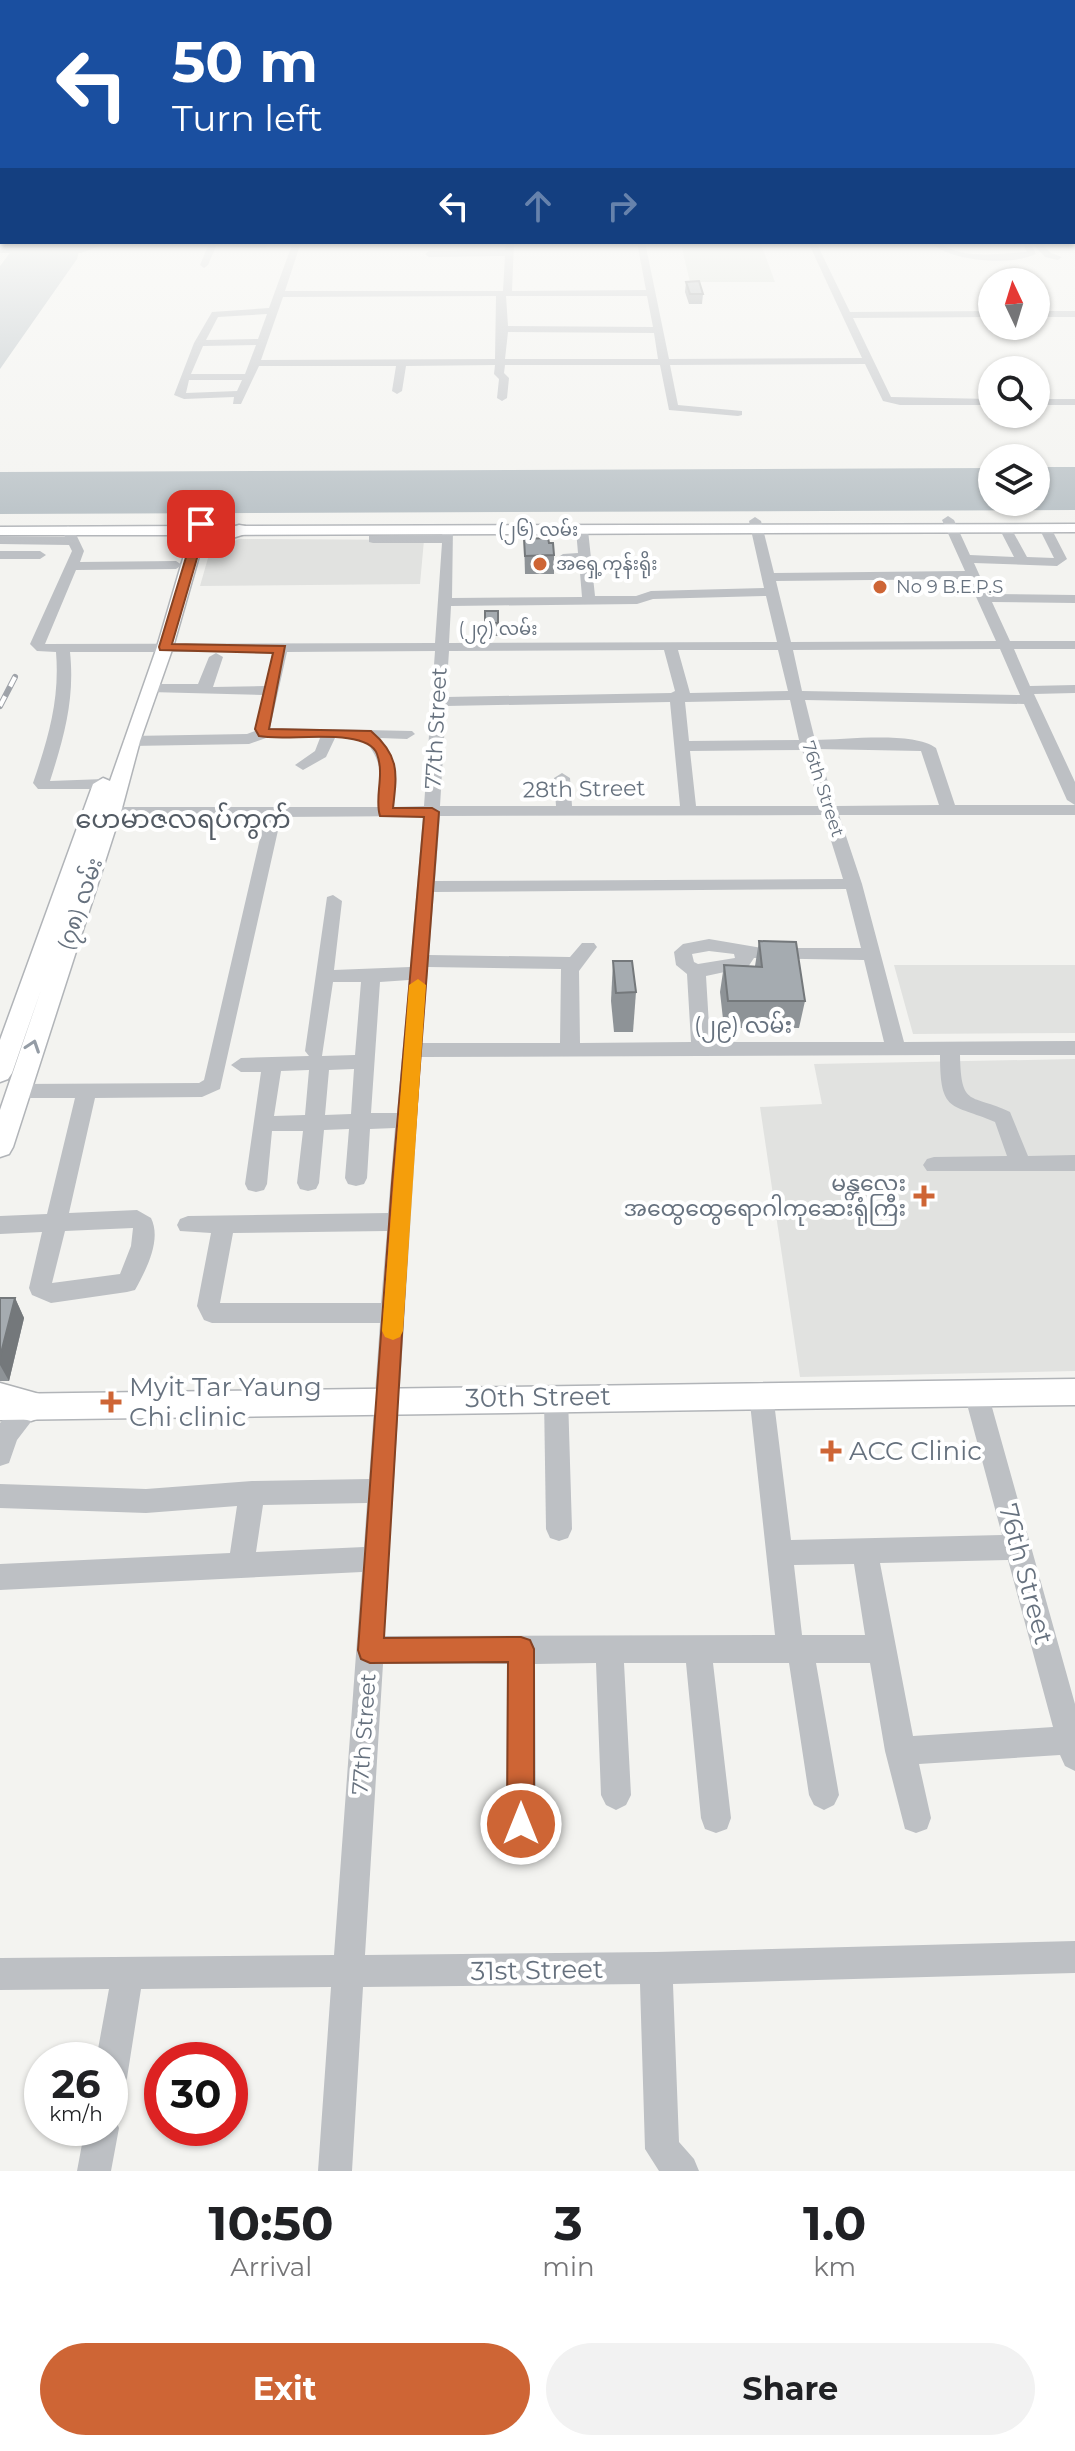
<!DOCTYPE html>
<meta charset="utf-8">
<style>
:root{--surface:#fff;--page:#f2f2f2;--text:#202124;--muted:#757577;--accent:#ce6535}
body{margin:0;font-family:Montserrat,"Noto Sans Myanmar",sans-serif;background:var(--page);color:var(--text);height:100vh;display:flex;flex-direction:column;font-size:30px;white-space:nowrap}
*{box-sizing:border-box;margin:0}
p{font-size:26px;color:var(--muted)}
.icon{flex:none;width:44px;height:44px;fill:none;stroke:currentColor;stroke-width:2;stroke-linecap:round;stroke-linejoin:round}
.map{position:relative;height:2171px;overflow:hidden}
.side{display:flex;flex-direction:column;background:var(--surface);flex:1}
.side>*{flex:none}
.banner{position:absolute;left:0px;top:0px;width:1076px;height:244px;box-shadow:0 2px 6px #0004;background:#1a4fa0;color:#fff;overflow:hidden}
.needle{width:52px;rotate:356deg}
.tools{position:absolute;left:978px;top:268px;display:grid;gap:16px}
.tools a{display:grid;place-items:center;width:72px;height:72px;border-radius:50%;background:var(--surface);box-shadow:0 2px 6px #0004;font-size:40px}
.speed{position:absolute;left:24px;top:2042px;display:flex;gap:16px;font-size:40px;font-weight:700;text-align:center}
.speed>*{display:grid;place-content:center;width:104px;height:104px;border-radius:50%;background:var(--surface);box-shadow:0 2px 6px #0004;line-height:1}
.speed small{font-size:20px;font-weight:400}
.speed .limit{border:12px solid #d22;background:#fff;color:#111}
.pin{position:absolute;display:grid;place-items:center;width:68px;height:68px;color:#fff;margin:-34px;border-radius:16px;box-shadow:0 4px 12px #0006}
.me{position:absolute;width:88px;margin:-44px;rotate:0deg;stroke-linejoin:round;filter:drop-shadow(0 0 6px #0008)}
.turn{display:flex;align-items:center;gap:28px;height:168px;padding:0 40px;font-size:36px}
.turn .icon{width:104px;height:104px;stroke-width:2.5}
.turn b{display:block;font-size:56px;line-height:68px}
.lanes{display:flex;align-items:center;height:76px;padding:0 40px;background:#0003;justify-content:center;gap:40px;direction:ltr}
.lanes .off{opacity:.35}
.eta{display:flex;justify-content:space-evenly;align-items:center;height:136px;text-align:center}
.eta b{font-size:48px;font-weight:700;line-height:56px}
.button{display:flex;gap:16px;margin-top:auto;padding:16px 40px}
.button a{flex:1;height:92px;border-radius:48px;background:var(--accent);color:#fff;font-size:32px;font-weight:700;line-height:92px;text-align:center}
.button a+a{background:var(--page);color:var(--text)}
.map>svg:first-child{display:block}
.built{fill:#e1e2e0}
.green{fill:#d2d8d0}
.water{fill:#b6bfc4}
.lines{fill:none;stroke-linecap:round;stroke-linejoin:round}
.major-casing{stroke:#b1b4b8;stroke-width:3}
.highway-casing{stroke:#b0b3b6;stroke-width:3}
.minor{fill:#bdc0c4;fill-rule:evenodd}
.major{fill:#fff;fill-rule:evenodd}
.highway{fill:#fff;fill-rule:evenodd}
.rail-casing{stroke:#9fa3a9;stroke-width:6}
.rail{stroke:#fff;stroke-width:4;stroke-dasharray:11;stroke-linecap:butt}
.wall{fill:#8e9397}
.shaded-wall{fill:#74787b}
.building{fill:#a5abb0;stroke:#74787b;stroke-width:2}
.oneway{stroke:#949ca5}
.route{fill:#ce6535;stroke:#864222;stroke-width:2}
.slow{fill:#f59e0b}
.poi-dot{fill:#ce6535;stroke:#fff;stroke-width:3}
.labels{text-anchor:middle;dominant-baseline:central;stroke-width:8;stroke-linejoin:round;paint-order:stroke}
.far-street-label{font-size:18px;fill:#66717e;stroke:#fff}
.far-poi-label{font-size:18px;fill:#66717e;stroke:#fff;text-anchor:start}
.street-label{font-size:22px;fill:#66717e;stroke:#fff}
.poi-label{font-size:22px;fill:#66717e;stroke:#fff;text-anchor:end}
.quarter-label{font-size:26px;fill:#535b64;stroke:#fff}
.near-poi-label{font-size:26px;fill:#66717e;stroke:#fff;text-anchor:start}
.near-street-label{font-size:26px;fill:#66717e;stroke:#fff}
</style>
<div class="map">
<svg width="1075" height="2171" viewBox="0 0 1075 2171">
<rect width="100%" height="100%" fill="#f3f3f0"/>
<g class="built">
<polygon points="239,539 424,540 420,584 200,586 210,551"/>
<polygon points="894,965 1075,965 1075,1033 913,1034"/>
<polygon points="1075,1059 1075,1371 800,1377 760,1107 822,1104 814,1064"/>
</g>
<polygon class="green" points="681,244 761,244 775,282 690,282"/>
<g class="water">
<polygon points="18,242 88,242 80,248 77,259 0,369 0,266"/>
<polygon points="1036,467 1075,467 1075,510 0,514 0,472 992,468 992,502 1036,502"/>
</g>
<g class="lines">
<defs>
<g id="major">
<polygon points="0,241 9,242 0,250"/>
<polygon points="201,520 206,521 208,526 1075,524 1075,532 205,535 173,647 140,741 121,812 13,1147 9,1154 0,1157 0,1110 41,990 12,1073 8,1079 0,1082 0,1040 93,784 103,778 110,781 157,647 190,535 0,535 0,527 193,526"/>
<polygon points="1075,1379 1075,1405 0,1420 0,1394"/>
</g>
<g id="highway">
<polygon points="239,525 245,526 248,530 245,534 195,550 186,545 189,541"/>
<polygon points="0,1383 43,1395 48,1406 43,1417 31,1421 0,1413"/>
</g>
</defs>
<use href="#major" class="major-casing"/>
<use href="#highway" class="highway-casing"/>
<g class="minor">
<polygon points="97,242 110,242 81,253 0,253 0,247 80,247"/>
<polygon points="150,242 249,242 269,245 265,248 216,246 208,265 204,268 200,265 208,246"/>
<path d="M293 242H301L285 291H503L505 256 429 257 425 254 429 251 505 250 506 242H514L512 291 646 290 637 242H645L669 359 862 358 808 242H816L850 312 992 311V317L853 318 891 397 992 399V405H900L883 401 865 364 670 365 678 405 742 411V415L738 416 669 410 660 365H505L504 373 509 378 507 398 502 401 497 398 499 379 494 374 495 365 406 366 402 391 397 394 392 391 396 366H259L241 404H233L234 397 184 399 174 395 194 343 212 312 269 308ZM496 296 495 359 261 360 283 297ZM506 296H647L653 327 508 326ZM267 314 258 339 206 340 218 317ZM508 332 654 333 658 359H505ZM256 345 245 374H191L203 346ZM189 380H242L237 391 186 393Z"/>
<path d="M930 242C941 242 949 250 960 252 982 257 1005 253 1027 252L1022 242H1030L1036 254C1011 266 950 262 930 242Z"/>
<polygon points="1031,242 1040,242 1051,253 1062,257 1058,260 1045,257"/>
<rect x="1036" y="311" width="39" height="6"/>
<rect x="1036" y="399" width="39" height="6"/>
<path d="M948 516 954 520 970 555 1014 557 999 528 1005 524 1011 528 1027 557 1054 558 1039 528 1045 524 1051 528 1067 559 1057 566 974 563 988 594 1075 595V603L992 602 1010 641H1075V649H1014L1030 686 1075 685V693L1034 694 1075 782V805L1067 800 1024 704 805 700 815 740C845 740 912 731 936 748L955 805H1075V815H839L862 884 904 1042 1075 1041V1055H960C961 1109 971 1093 1010 1112L1028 1156 1075 1155V1171H927L923 1165 927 1159 934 1157 1007 1156 995 1122C951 1103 940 1114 940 1055L421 1057 384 1636 775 1635 749 1394 752 1386 761 1383 770 1386 773 1394 791 1540 1002 1535 964 1393 967 1385 976 1382 985 1385 988 1393 1075 1704V1771L1065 1766 1060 1755 919 1764 931 1818 927 1829 916 1833 905 1829 885 1751 870 1663H816L839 1795 834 1805 824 1810 814 1805 809 1795 789 1663H713L731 1818 727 1829 716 1833 705 1829 701 1818 686 1663H624L631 1795 626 1805 616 1810 606 1805 601 1795 596 1663 535 1664 536 1824 532 1835 521 1839 510 1835 506 1824 507 1664H383L365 1955 656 1952 1075 1941V1973L673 1984 679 2142 694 2159 699 2171H659L645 2149 640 1984 363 1987 352 2171H318L331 1987 141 1989 127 2078 122 2090 110 2095V2060H96L109 1989 0 1990V1958L334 1955 362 1572 0 1590V1564L230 1553 237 1506 146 1513 0 1508V1484L146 1489 252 1481 369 1479 380 1323H212L204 1320 197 1306 211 1233 180 1231 177 1225 180 1219 188 1216 388 1213 395 1128 370 1129 367 1178 364 1184 356 1186 348 1184 345 1178 349 1129 324 1130 319 1183 316 1189 308 1191 300 1189 297 1183 303 1131H272L267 1184 264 1190 256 1192 248 1190 245 1184 261 1072H241L231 1065 241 1058 309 1056 305 1051 327 897 333 895 342 901 334 970 410 967 423 816 281 817 220 1089 202 1097 95 1098 69 1213 137 1210 151 1218C162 1240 146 1270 135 1290L127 1292 51 1303 32 1295 29 1288 42 1232 0 1234V1216L47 1214 75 1098H18L11 1096 8 1091 11 1086 18 1084 199 1083 204 1080 265 817H94L86 812 94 807H378C384 781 382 757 362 738H335L326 757 303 770 295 765 315 751 320 738H266L249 744 131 746 123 741 131 736 247 734 255 731 263 695 150 692 143 688 150 684H198L209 657 216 653 223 657 213 687 265 686 273 652H70C75 699 64 737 50 781L104 779 112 784 104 789H38L33 783C48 739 60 700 56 652L37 651 30 644 72 551 69 545 0 544V536L65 537 62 530 68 526 74 530 84 551 80 562 176 561 182 565 176 569 76 570 45 644 435 643 442 543H373L369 542V536L442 535 445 527H453L452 598 582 597 579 561 563 562 557 558 563 554 578 553 576 530 582 526 588 530 595 596H636L651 591 764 588 749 521 755 517 761 521 774 573 965 571 942 520ZM968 579 996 641 791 642 776 581ZM766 596 777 642 449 643 451 606 637 604 653 599ZM1000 649 1020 695 802 691 793 650ZM664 650 675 691 671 693 446 697 449 651ZM678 650H778L788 691 690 693ZM435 651 424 806 394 807 396 769 380 738 407 739 415 734 412 731 270 728 287 652ZM790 700 799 740 689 741 685 702ZM670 702 680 806H572L570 778 562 773 554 778 556 806H440L446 706ZM817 749 921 751 939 805 836 806ZM802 750 820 806H696L690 751ZM823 815 843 879 435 881 440 816ZM846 889 861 948H762L709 939 683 944 674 952 676 965 687 974 691 1042 580 1043 579 971 597 947 594 943H582L570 957 429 955 434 892ZM709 951 734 954 735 958 698 964 694 962 692 954ZM754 958 864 960 884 1042H710L706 976 748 967ZM428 967 561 969 560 1043H422ZM409 980 397 1113H371L380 982ZM333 982H361L355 1055 322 1056ZM354 1069 351 1114 325 1115 329 1070ZM309 1070 305 1115 274 1116 281 1071ZM133 1228 131 1246 120 1274 52 1283 65 1231ZM387 1231 381 1303H220L233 1233ZM367 1503 364 1547 256 1552 263 1505ZM1008 1560 1053 1727 913 1736 880 1563ZM854 1564 865 1635H802L794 1565Z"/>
<polygon points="0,551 40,551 46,555 40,559 0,559"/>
<polygon points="556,1386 565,1389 568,1397 572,1529 568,1538 559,1541 550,1538 546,1529 544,1397 547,1389"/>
<polygon points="31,1395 40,1398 43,1406 17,1440 9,1463 0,1466 0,1423 22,1398"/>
<polygon points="110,2114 114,2116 119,2128 111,2171 77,2171 85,2128 110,2128"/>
</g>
<use href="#major" class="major"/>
<use href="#highway" class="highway"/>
<defs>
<polyline id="rail" points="0,706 15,677"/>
</defs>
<use href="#rail" class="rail-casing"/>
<use href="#rail" class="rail"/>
</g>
<g class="wall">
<polygon points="686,282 703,294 702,304 689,304 685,292"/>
<polygon points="524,539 549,543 554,555 554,574 525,574"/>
<rect x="485" y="611" width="13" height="25"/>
<polygon points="759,941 805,1001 799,1028 724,1028 720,992 724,965 755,966"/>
<polygon points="613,961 636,992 633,1032 614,1032 611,1001"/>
<polygon points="0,1298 15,1298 24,1318 9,1381 0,1381"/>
</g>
<polygon class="shaded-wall" points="15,1298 24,1318 9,1381 0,1365 0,1357"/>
<g class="building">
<polygon points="699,281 703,294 690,294 686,282"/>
<polygon points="548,538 549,543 553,543 554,555 525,556 524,539"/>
<rect x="485" y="611" width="13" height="12"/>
<polygon points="759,941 796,942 805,1001 728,1001 724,965 762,967"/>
<polygon points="613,961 632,961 636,992 616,993"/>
<polygon points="0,1298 15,1298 0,1357"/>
</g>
<defs><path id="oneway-chevron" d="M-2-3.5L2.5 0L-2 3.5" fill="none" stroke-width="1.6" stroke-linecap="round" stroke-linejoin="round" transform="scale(2)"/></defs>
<use class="oneway" href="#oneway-chevron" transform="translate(33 1046) rotate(-71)"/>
<linearGradient id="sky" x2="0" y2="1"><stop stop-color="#94b8da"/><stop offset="0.44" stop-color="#fafaf8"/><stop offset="1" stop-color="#fafaf8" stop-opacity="0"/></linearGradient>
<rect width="1075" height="545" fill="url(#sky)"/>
<path class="route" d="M201 520 207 524 172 644 285 646 269 729 371 731C400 756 397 773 393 808H432L439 812 411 1183 384 1638 521 1637 530 1640 534 1649V1824L530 1834 521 1838 511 1834 507 1824 508 1662 370 1663 361 1659 358 1650 392 1183 424 817 380 816C374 797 385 776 377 754 367 726 286 742 259 736L255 729 273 653 160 650 159 647 196 524Z"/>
<polygon class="slow" points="418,979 426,985 403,1331 400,1337 393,1340 385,1337 382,1331 409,985"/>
<g class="poi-dot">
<circle cx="540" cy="564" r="8"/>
<circle cx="880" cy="587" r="8"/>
<path d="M920 1184h8v8h8v8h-8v8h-8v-8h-8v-8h8z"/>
<path d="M107 1390h8v8h8v8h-8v8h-8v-8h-8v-8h8z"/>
<path d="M827 1439h8v8h8v8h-8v8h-8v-8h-8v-8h8z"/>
</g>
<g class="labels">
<g class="far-street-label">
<text x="538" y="530">(၂၆) လမ်း</text>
<text x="498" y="629">(၂၇) လမ်း</text>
<text transform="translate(823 789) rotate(72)">76th Street</text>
</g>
<g class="far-poi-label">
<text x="556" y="564">အရှေ့ကုန်းရိုး</text>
<text x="896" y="587">No 9 B.E.P.S</text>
</g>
<g class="street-label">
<text transform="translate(436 728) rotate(-87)">77th Street</text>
<text transform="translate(584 789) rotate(-1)">28th Street</text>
<text transform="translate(80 904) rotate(-71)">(၇၈) လမ်း</text>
<text x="743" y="1025">(၂၉) လမ်း</text>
<text transform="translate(364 1734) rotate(-86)">77th Street</text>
</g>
<g class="poi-label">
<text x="906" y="1183">မန္တလေး<tspan x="906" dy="25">အထွေထွေရောဂါကုဆေးရုံကြီး</tspan></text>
</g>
<g class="quarter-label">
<text x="183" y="819">ဟေမာဇလရပ်ကွက်</text>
</g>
<g class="near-poi-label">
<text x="129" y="1387">Myit Tar Yaung<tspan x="129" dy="30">Chi clinic</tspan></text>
<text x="849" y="1451">ACC Clinic</text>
</g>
<g class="near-street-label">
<text transform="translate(538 1397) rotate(-1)">30th Street</text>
<text transform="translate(1026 1574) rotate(75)">76th Street</text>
<text transform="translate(537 1970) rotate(-1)">31st Street</text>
</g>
</g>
</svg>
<div class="tools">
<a><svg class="needle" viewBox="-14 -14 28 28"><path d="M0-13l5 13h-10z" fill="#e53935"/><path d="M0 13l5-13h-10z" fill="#757577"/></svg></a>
<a><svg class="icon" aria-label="search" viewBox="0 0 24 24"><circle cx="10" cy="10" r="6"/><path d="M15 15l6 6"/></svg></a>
<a><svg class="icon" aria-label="layers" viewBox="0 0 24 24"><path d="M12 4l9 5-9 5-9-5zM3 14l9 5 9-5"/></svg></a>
</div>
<div class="speed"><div>26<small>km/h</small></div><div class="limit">30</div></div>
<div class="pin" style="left:201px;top:524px;background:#d93025"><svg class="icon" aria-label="arrive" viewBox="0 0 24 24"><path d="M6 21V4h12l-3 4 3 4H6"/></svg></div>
<svg class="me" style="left:521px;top:1824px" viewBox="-20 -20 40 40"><circle r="17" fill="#ce6535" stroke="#fff" stroke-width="3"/><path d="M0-11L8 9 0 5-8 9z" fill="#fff"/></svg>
<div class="banner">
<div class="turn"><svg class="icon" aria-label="left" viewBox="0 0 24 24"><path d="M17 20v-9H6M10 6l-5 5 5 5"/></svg><div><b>50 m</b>Turn left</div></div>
<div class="lanes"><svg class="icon" aria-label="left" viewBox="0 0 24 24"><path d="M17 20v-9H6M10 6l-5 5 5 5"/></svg><svg class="icon off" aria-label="ahead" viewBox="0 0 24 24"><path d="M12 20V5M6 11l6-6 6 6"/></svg><svg class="icon off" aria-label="right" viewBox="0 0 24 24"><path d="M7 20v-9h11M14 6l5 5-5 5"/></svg></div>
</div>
</div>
<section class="side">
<div class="eta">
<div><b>10:50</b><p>Arrival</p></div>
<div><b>3</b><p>min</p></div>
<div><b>1.0</b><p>km</p></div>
</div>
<div class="button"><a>Exit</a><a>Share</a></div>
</section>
